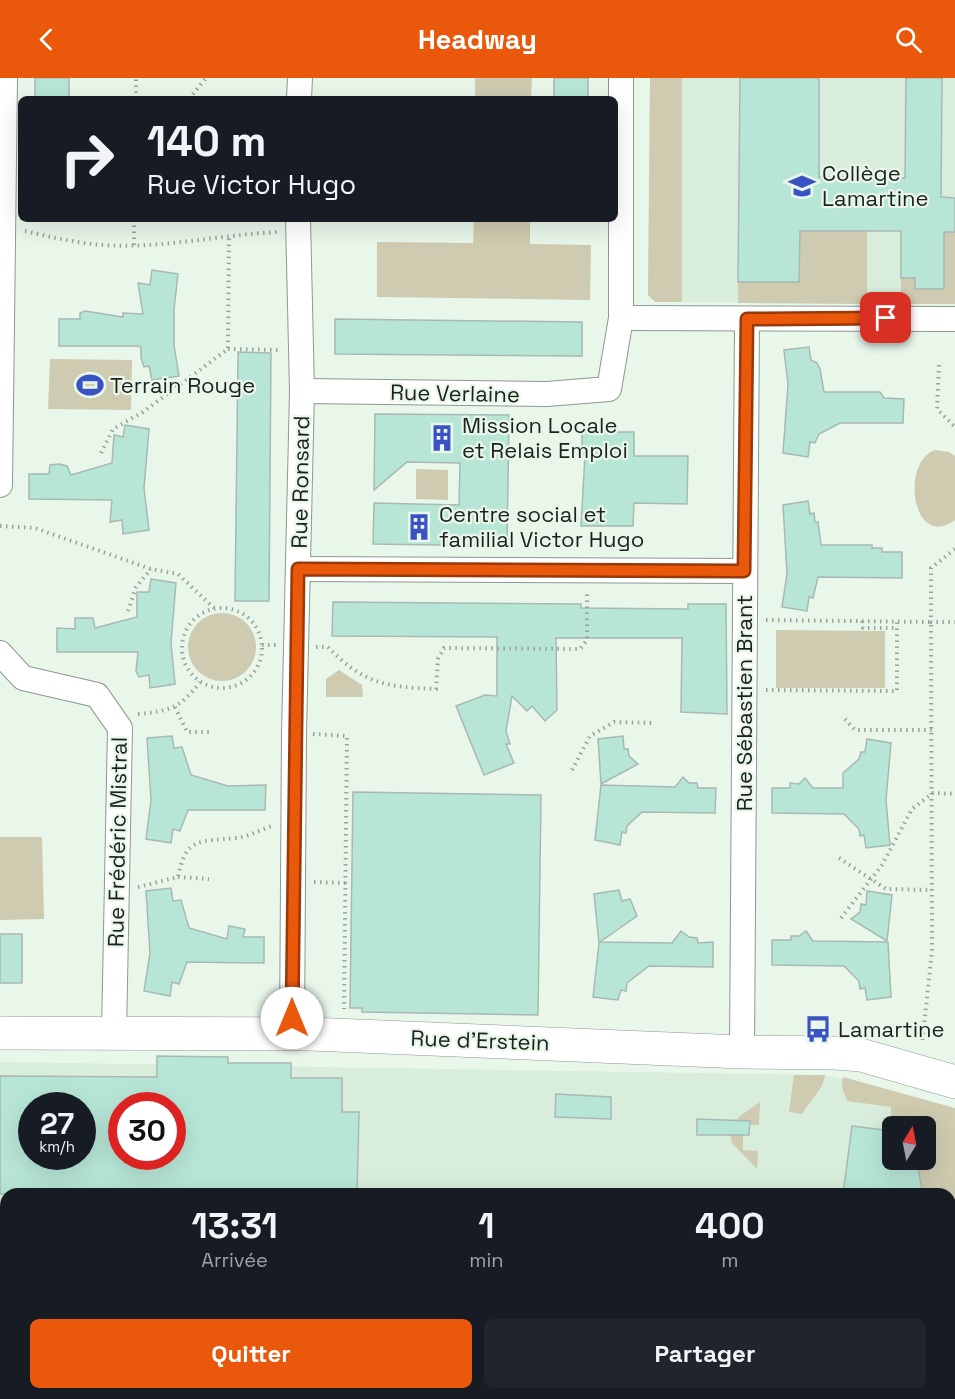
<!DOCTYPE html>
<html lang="fr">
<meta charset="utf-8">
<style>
:root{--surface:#171b24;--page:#20242c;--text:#f1f3f6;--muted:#9ea1a6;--accent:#ea580c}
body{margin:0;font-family:"Space Grotesk",sans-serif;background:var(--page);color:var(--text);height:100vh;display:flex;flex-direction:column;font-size:22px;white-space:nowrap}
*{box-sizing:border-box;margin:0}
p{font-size:20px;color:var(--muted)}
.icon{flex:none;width:33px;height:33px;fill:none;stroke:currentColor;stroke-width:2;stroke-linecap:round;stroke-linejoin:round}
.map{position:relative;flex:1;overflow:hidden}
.panel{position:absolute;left:0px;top:1110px;width:956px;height:212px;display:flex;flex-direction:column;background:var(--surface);border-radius:18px 18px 0 0;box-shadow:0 6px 24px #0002}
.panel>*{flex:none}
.banner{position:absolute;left:18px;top:18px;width:600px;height:126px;border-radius:9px;box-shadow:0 6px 24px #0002;background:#171b24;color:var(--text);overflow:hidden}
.needle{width:39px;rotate:10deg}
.tools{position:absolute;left:882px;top:1038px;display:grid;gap:12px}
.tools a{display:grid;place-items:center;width:54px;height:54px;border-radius:9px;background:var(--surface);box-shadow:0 6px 24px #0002;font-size:30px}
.speed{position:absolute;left:18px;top:1014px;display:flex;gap:12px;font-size:30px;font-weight:700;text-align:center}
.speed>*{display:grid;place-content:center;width:78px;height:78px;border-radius:50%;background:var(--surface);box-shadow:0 6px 24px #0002;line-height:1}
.speed small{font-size:15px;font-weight:400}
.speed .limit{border:9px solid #d22;background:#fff;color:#111}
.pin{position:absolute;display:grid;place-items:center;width:51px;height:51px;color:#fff;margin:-26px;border-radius:12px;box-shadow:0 3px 9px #0006}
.me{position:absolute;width:66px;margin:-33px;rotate:0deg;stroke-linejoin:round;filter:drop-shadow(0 0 4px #0008)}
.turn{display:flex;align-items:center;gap:21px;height:126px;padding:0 30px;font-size:27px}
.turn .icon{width:78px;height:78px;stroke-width:2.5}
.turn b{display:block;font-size:42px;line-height:51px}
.eta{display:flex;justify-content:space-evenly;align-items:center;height:102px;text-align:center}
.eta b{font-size:36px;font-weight:700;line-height:42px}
.button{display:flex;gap:12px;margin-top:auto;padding:12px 30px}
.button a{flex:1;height:69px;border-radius:9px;background:var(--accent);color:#fff;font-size:24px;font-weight:700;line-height:69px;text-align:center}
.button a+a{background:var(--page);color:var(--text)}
header{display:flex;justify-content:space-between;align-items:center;height:78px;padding:0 30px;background:var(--accent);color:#fff;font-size:27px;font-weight:700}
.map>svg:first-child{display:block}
.built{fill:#d9eddc;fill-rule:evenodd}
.green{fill:#cecbb0}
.building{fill:#b7e6d7;stroke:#a8b9b3;stroke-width:1.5;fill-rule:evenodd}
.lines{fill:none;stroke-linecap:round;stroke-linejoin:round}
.street-casing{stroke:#8c998e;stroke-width:26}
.secondary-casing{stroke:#8c998e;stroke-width:34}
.path{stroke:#98a399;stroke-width:4;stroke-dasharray:1.5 4.5;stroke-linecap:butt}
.street{stroke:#fff;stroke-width:24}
.secondary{stroke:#fff;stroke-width:33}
.route-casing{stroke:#983908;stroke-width:15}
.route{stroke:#ea580c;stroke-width:10}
.labels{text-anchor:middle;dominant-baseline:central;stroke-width:4.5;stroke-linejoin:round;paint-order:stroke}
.poi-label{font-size:22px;fill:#1c211c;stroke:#e9f7eb;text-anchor:start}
.street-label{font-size:22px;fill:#1c211c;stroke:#e9f7eb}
</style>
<header><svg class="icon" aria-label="back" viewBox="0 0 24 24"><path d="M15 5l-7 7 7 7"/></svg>Headway<svg class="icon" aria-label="search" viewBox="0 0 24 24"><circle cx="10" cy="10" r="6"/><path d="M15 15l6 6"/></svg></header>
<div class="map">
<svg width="955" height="1321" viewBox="0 0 955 1321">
<rect width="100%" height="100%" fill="#e9f7eb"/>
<g class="built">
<polygon points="650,0 955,0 955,226 655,224 648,217"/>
<path d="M0 984 825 997 914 1019 892 1048V1082H926L934 1116H6V1316H906L904 1321H0ZM32 1028H82V1078H32ZM122 1028H172V1078H122Z"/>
</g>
<g class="green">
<polygon points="475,0 532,0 531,21 475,21"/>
<polygon points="650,0 682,0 682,224 655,224 648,217"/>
<polygon points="474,141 530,141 530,166 591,167 590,222 377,219 377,164 473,165"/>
<polygon points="800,153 867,153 867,226 738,225 738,204 799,204"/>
<polygon points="939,153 955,154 955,226 901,226 901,200 915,200 915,211 944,211 944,166"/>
<polygon points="50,281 132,282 131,332 48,331"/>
<path d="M935 372 949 374 955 378V442C912 473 900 384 935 372Z"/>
<polygon points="416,391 448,392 448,422 416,421"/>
<circle cx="222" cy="569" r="34"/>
<polygon points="776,552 885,553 885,610 776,610"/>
<polygon points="339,592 362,607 363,619 326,619 326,601"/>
<polygon points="0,759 42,759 44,841 0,842"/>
<path d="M794 997H825C824 1010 809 1024 802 1036L789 1034Z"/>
<polygon points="843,999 955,1030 955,1321 897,1321 898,1316 950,1316 950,1116 923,1116 918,1091 911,1082 926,1082 926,1048 892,1048 892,1055 891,1029 847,1023 842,1009"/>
<polygon points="760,1024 759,1047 743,1047 743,1072 758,1073 757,1091 732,1065 729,1051 740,1038"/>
</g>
<g class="building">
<rect x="35" y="0" width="34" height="21"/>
<rect x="554" y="0" width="34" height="21"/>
<polygon points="740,0 819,0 819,99 905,100 906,0 942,0 941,119 955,120 955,154 944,154 944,211 915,211 915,200 901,200 901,153 800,153 799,204 738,204"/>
<polygon points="152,192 178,196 174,231 174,267 179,298 152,302 149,288 144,289 141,280 141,269 137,268 59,268 59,241 80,241 80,235 85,233 123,239 123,235 143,236 138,205 150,207"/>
<polygon points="335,241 582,244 582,278 335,276"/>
<polygon points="809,269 811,282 817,285 820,291 824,314 880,314 884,320 904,321 903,345 840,345 819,356 815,365 810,364 808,379 783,375 788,306 784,272"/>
<polygon points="238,274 271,275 269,523 235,523"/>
<polygon points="375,336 509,337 507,468 373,466 374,425 459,427 460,385 407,384 374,412"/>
<polygon points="125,347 149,351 144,410 149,452 123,456 122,442 110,444 112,422 29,421 29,396 49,396 50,387 59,386 67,388 71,397 112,385 114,357 123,359"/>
<polygon points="582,354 634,354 634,378 688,378 687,426 634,425 633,448 581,448 585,377 582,377"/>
<polygon points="808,423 810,436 814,435 815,444 818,444 821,467 872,467 872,470 882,470 882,474 902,474 902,500 818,499 813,520 809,519 807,533 782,529 787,496 783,427"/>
<polygon points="151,501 176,505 171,565 175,606 150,610 149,597 139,599 136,593 138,574 57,574 57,550 75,551 75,540 93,540 95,550 137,539 137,514 149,514"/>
<polygon points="333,524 581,526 581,530 688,531 688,526 726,526 727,636 681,634 682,560 556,560 557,632 545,643 532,628 527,633 512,618 506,653 510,666 506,666 514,685 484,697 456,628 485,617 497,618 497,559 332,558"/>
<polygon points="172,658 174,670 182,669 191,697 228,708 266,707 265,732 188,732 180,753 173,751 171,765 146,761 151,722 147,660"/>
<polygon points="623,658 624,671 628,671 629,678 638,686 601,706 598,661"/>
<polygon points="867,661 891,665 886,722 890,767 866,770 864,757 860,758 859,751 844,736 772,735 772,710 790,710 790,705 799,706 805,700 813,710 843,710 843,695 859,681 861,674 865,674"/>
<polygon points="683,699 689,705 697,705 698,710 716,710 715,735 642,734 627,748 626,755 622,754 620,767 595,762 601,707 675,709"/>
<polygon points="353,714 541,717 538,937 362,934 362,930 350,930"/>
<polygon points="171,810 173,823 181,822 189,850 227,861 229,848 245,851 243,859 264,859 264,885 187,884 179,906 172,904 170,918 144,913 150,875 146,813"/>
<polygon points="619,812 622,823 630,821 637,838 600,864 672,865 681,853 689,859 697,860 698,865 713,864 713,889 649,888 627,905 626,913 621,912 618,922 593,919 599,865 594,816"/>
<polygon points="867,813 892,817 887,863 851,841 860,834 861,826 866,827"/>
<polygon points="806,853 813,863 888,864 891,919 867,922 865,910 860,911 859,903 844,888 772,887 772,862 791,862 791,858 799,858"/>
<rect x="0" y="856" width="22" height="49"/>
<path d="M157 978 228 979V985H291V1000H342V1034H359L357 1116H0V998L157 999ZM32 1028H82V1078H32ZM122 1028H172V1078H122Z"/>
<polygon points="556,1016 611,1019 611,1041 555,1039"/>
<polygon points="697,1041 750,1043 749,1057 697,1057"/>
<polygon points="852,1048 892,1053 892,1082 911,1082 918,1091 923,1116 843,1116"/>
</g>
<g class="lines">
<defs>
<g id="street">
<polyline points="299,21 300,0"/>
<polyline points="621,240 955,241"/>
<polyline points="302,313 547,316 609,311 621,240 621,0"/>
<polyline points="0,407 5,0"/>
<polyline points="298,491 744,493"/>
<polyline points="0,575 23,600 97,617 120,650 114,956"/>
<polyline points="292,956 294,656 302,313 298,141"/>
<polyline points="742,974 747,241"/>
</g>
<polyline id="secondary" points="0,955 310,956 742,974 836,975 861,977 955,1004"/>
</defs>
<use href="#street" class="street-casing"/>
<use href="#secondary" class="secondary-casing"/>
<g class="path">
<polyline points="136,21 136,0"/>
<polyline points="189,21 206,0"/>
<path d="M25 153C51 159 76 165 102 167 161 171 219 157 277 154"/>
<polyline points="134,167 134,141"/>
<polyline points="228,271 281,272"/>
<polyline points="939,287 937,331 955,349"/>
<polyline points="101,375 113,351 143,334 228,271 229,159"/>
<polyline points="0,448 35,450 151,491 178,496 214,530"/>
<polyline points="955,471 931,490 931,544 955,544"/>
<circle cx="222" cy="570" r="40"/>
<polyline points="128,533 136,509 151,491"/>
<polyline points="766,542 931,544 932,873 922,966"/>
<polyline points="862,543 863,550 897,550"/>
<polyline points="262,567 276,567"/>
<path d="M316 569H328C363 606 387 609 436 611L438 581 444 570 580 571 587 562V514"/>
<polyline points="766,612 897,613 897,543"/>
<polyline points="175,629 187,654 209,654"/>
<path d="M138 636C170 633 180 630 200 604"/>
<polyline points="845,641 855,652 932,652"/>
<polyline points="313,656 347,658 344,931"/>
<polyline points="572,692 590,658 614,644 653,645"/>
<polyline points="839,780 886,811 932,812"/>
<polyline points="178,799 209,801"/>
<polyline points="314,804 346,805"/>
<path d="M138 809 178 799C186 758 200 764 236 760 248 759 260 752 272 748"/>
<polyline points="841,840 882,787 912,731 933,715 955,716"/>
<polyline points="950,1256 955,1257"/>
<polyline points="0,1257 6,1257"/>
</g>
<use href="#street" class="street"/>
<use href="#secondary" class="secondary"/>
</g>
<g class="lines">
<defs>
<polyline id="route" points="292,940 298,491 744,493 747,241 886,240"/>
</defs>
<use href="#route" class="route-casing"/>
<use href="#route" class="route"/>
</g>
<defs>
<symbol id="school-bare" viewBox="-9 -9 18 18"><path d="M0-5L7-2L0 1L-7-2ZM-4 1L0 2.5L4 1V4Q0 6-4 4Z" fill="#3953c5" stroke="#e9f7eb" stroke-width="2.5" paint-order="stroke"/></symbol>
<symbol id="stadium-bare" viewBox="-9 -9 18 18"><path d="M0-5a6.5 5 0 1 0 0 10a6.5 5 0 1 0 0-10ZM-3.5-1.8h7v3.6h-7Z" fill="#3953c5" stroke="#e9f7eb" stroke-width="2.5" paint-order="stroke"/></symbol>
<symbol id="building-bare" viewBox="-9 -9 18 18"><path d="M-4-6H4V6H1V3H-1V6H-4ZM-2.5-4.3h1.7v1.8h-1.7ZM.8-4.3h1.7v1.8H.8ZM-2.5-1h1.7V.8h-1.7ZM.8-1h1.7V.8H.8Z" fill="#3953c5" stroke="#e9f7eb" stroke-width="2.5" paint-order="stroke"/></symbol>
<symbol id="bus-bare" viewBox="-9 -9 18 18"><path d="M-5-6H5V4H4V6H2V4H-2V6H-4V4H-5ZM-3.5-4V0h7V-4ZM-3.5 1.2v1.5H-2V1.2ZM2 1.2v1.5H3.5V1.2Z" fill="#3953c5" stroke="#e9f7eb" stroke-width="2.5" paint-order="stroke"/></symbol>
</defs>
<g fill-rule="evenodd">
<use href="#school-bare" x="783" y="89" width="38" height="38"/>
<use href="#stadium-bare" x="71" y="288" width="38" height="38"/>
<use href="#building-bare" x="423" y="341" width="38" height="38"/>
<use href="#building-bare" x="400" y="430" width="38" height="38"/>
<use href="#bus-bare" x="799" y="932" width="38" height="38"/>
</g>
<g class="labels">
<g class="poi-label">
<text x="822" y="95">Collège<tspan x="822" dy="25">Lamartine</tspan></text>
<text x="110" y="307">Terrain Rouge</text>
<text x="462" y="347">Mission Locale<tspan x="462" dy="25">et Relais Emploi</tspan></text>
<text x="439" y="436">Centre social et<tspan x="439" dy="25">familial Victor Hugo</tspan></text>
<text x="838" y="951">Lamartine</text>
</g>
<g class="street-label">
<text transform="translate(455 315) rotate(1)">Rue Verlaine</text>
<text transform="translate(300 404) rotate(-89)">Rue Ronsard</text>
<text transform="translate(744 625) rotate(-90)">Rue Sébastien Brant</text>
<text transform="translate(117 764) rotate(-89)">Rue Frédéric Mistral</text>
<text transform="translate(480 962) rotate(2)">Rue d'Erstein</text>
</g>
</g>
</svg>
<div class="tools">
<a><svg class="needle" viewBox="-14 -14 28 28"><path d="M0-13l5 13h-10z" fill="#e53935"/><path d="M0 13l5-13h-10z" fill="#9ea1a6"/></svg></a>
</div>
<div class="speed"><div>27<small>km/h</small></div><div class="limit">30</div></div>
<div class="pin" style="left:886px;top:240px;background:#d93025"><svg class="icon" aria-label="arrive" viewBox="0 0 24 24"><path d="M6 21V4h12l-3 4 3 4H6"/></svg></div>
<svg class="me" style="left:292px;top:940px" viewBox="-20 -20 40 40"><circle r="19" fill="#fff"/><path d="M0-13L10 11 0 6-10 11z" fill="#ea580c"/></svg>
<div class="banner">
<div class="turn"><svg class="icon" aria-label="right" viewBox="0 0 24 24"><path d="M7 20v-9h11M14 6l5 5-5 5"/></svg><div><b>140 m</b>Rue Victor Hugo</div></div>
</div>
<section class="panel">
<div class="eta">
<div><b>13:31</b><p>Arrivée</p></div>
<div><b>1</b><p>min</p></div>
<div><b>400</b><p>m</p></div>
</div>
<div class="button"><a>Quitter</a><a>Partager</a></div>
</section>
</div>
